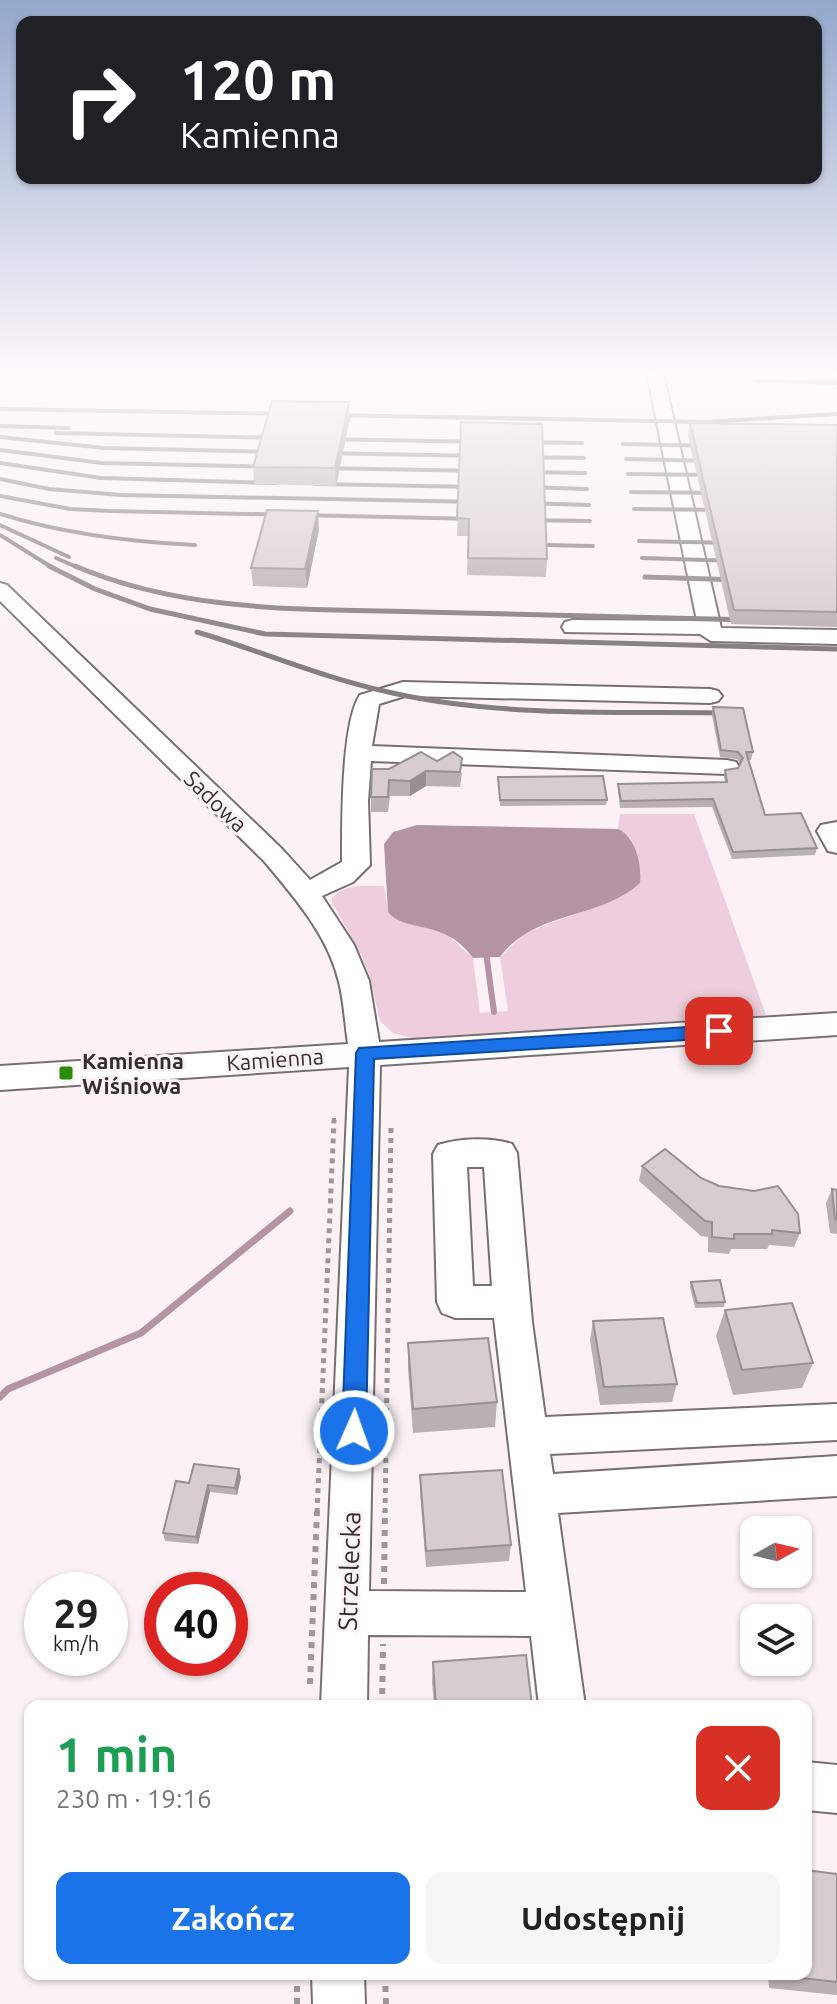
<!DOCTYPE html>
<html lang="pl">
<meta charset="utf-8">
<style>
:root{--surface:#fff;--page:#f6f6f6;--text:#222;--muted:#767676;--accent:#1a73e8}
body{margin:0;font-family:Ubuntu,sans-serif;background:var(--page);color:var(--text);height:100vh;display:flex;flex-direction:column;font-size:30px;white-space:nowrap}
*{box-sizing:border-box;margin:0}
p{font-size:26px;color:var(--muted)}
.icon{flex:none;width:44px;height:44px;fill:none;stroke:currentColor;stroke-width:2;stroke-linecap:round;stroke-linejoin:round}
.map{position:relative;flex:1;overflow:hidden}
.details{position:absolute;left:24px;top:1700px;width:788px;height:280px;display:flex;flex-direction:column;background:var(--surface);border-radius:16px;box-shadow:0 2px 6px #0004}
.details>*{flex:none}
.hud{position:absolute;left:16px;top:16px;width:806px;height:168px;border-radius:16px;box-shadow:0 2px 6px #0004;background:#202124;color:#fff;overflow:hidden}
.needle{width:52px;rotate:82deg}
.controls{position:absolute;left:740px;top:1516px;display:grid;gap:16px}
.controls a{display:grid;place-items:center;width:72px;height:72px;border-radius:16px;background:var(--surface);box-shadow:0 2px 6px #0004;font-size:40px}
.speed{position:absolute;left:24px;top:1572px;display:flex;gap:16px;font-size:40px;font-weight:700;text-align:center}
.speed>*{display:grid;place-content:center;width:104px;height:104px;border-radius:50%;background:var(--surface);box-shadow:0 2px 6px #0004;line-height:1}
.speed small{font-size:20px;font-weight:400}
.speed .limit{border:12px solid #d22;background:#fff;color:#111}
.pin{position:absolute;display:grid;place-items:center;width:68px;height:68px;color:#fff;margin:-34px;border-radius:16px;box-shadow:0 4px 12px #0006}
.me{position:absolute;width:88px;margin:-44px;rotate:2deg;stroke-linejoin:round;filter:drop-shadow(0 0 6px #0008)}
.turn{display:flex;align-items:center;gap:28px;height:168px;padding:0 32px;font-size:36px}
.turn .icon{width:104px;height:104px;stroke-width:2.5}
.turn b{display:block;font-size:56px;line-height:68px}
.round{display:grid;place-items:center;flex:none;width:84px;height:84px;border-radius:16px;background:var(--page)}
.summary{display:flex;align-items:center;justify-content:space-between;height:136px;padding:0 32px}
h1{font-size:48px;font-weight:700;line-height:60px;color:#1e9e55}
.action{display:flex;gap:16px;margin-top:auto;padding:16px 32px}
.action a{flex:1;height:92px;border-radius:16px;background:var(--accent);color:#fff;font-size:32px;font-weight:700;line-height:92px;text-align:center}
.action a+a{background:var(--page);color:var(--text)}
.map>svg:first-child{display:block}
.green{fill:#eecedc}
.water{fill:#b494a2}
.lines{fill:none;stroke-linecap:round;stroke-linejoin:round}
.stream-far1{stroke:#b494a2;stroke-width:6}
.stream{stroke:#b494a2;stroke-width:7}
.minor-casing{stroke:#786f73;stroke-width:4}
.path-far2{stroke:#9e979a;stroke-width:4;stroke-dasharray:4 4;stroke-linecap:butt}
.path-far1{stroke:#9e979a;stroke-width:5;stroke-dasharray:5 5;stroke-linecap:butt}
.path{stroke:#9e979a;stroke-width:6;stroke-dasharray:6 6;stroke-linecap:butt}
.minor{fill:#fff;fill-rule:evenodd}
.rail-far1{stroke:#857e81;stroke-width:4}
.rail{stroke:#857e81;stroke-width:5}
.wall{fill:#b9b0b4}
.shaded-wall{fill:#969092}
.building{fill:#d7cdd1;stroke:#969092;stroke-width:2}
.route{fill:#1a73e8;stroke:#114b97;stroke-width:2}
.poi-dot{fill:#298d05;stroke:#fcf2f6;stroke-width:3}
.labels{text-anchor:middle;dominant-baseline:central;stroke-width:6;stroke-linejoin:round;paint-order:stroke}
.street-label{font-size:22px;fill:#332f31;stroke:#fcf2f6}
.poi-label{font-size:22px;font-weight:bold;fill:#332f31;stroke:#fcf2f6;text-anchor:start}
.near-street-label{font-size:26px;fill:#332f31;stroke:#fcf2f6}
</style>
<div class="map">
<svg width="837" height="2004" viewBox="0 0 837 2004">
<rect width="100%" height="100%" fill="#fcf2f6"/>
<path class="green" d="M620 814H694L766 1015 416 1039 393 1033 380 1021 370 977 361 954 332 903V898C345 883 366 886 384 886L388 912 397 920 447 934 473 958 480 1013 508 1011 500 957 525 933 622 896 640 871 631 838 618 829Z"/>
<path class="water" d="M417 825 618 829C636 837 642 865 640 883 600 920 534 910 500 957L473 958C445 918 406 934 388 912L384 844 393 832Z"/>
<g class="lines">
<polyline class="stream-far1" points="486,952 494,1012"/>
<polyline class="stream" points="0,1397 8,1389 141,1333 290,1211"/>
<defs>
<g id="minor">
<polygon points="647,373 663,373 721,628 837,630 837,644 711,641 700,634 565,632 562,627 565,622 573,620 697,621"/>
<path d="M0 583 7 585 282 849 310 880 342 862C342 826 341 723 360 695L403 682 710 689 718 691 722 696 718 701 710 703 405 696 379 704 372 746 727 760 736 762 739 767 736 772 727 774 371 761 368 801 370 865 353 882 322 896 354 945 369 981 379 1042 837 1013V1035L380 1065 369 1591 526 1592 494 1318H455L442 1313 437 1302 433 1154 438 1145C460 1138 490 1137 512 1144L517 1153 532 1322 545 1417 837 1404V1440L550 1454 553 1474 837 1456V1496L558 1513 585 1706H539L531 1636 368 1635 367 1706H321L349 1067 0 1090V1066L348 1044C345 1024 344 1002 339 982 328 935 294 897 264 861L0 601ZM467 1167H484L492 1286H473Z"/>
<polygon points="837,822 837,853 828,851 817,831 821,825"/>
<polygon points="806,1762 837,1765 837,1813 806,1810"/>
<polygon points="312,1974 364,1974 365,2004 313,2004"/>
</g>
</defs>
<use href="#minor" class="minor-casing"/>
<polyline class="path-far2" points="334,1122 334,1114"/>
<g class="path-far1">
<polyline points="317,1513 334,1120"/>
<polyline points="385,1513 391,1128"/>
</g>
<g class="path">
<polyline points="384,1584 385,1511"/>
<polyline points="310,1684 317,1511"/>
<polyline points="382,1706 383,1644"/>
<polyline points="297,1974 297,2004"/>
<polyline points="385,1974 386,2004"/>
</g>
<use href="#minor" class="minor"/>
<g class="rail-far1">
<polyline points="758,381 837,383"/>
<polyline points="0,409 292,414"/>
<polyline points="328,415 706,422 837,414"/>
<polyline points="0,426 68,428"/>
<polyline points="56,433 284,438"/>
<polyline points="0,437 104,448 279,452"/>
<polyline points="324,439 484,442"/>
<polyline points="520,442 582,443"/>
<polyline points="623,444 713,446"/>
<polyline points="0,450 102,463 275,467"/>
<polyline points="319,453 483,456"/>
<polyline points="523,457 584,458"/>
<polyline points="626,459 717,461"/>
<polyline points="0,463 101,478 275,483"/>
<polyline points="319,468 483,471"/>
<polyline points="523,472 585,473"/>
<polyline points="628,474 717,475"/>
<polyline points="0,479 49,489 121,495 479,502"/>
<polyline points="315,484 479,487"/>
<polyline points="523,487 587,489"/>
<polyline points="631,492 721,493"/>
<polyline points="0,496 70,509 111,511 479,519"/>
<polyline points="523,503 589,505"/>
<polyline points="634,509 725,510"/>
<path d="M0 514C64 534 128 542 195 545"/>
<polyline points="523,520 590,521"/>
<polyline points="0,525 69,557"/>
<polyline points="0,535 53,568"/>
<polyline points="639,541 733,543"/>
<polyline points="546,545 593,546"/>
<polyline points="56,558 79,568"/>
<polyline points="642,558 737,561"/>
</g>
<g class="rail">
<polyline points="49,566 95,589 150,609 265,634 837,649"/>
<path d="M75 566C185 613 305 609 423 612 533 615 642 617 752 620"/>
<polyline points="645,577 741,580"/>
<path d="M197 632C261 651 323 678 388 692 501 718 619 711 734 713"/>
</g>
</g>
<g class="wall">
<polygon points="350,418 336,486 254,484 253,467"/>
<polygon points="461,422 547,559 546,577 467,575 468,536 457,536"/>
<polygon points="690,423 837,425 837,627 731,624 688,436"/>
<polygon points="319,529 307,588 253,586 251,568"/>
<polygon points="713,707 753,752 751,760 748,760 765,815 817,848 815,855 732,859 712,807 620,808 618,791 618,784 725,782 724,777 725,770 738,768 740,764 737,759 720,757 712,715"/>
<polygon points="437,761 462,773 460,787 426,786 410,796 390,796 388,812 371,812 371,797 389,769"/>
<polygon points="498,777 607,800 606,805 500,806"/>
<polygon points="642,1166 701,1178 800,1233 794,1247 769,1245 767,1249 731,1249 729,1254 708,1252 708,1237 701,1236 639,1181"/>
<polygon points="832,1189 837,1190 837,1234 830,1233 826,1203"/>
<polygon points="691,1282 725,1302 724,1307 695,1308 690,1287"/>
<polygon points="725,1310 813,1363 802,1388 733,1395 716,1336"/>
<polygon points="593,1321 677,1384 672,1402 600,1405 590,1340"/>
<polygon points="408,1343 497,1402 495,1427 413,1433 408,1369"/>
<polygon points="420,1475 511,1545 509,1561 426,1567 420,1492"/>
<polygon points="241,1477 237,1495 210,1492 198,1544 165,1541 163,1533 189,1483"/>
<polygon points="433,1662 532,1706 434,1706 432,1682"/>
<polygon points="837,1874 837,1995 769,1988 768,1974 806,1974"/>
<polygon points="572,1974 683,1974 678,1980"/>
</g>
<g class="shaded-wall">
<polygon points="349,402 350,418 336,486 335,468"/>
<polygon points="318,511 319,529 307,588 305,569"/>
<polygon points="426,771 426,786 410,796 410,781"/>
<polygon points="239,1469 241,1477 237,1495 235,1488"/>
<polygon points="208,1485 210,1492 198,1544 196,1537"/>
</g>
<g class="building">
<polygon points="272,401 349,402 335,468 253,467"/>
<polygon points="461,422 542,424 547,559 468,558 469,519 457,518"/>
<polygon points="690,423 837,425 837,612 734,610"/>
<polygon points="267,510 318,511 305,569 251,568"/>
<polygon points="713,707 743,708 753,752 746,752 765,815 801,813 817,848 733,852 713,799 621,801 618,784 727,782 725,770 738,768 743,758 738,752 721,750"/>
<polygon points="421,752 437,761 453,752 462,758 460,772 426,771 410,781 389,780 388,797 371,797 372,769 389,769"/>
<polygon points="603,776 607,800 500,800 498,777"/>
<polygon points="665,1149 701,1178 719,1186 754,1191 778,1186 798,1214 800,1233 772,1230 772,1234 734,1234 734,1239 712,1237 712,1222 705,1221 642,1166"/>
<polygon points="832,1189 837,1190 837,1220 835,1219"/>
<polygon points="720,1280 725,1302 697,1303 691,1282"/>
<polygon points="792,1303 813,1363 742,1370 725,1310"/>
<polygon points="663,1318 677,1384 604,1387 593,1321"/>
<polygon points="488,1338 497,1402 413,1409 408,1343"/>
<polygon points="194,1464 239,1469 235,1488 208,1485 196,1537 163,1533 176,1481 189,1483"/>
<polygon points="502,1470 511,1545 426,1551 420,1475"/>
<polygon points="526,1655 532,1706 436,1706 433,1662"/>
<polygon points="806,1870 837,1874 837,1982 783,1976 782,1974 806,1974"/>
</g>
<linearGradient id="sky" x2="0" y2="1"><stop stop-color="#93a7cc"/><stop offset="0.57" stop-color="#fef9fb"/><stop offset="1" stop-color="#fef9fb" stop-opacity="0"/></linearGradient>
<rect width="837" height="653" fill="url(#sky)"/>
<polygon class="route" points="719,1025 728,1031 719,1038 374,1059 366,1431 362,1439 354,1442 345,1439 342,1431 356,1053 359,1048"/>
<rect class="poi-dot" x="58" y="1065" width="16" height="16" rx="4"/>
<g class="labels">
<g class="street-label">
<text transform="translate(216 801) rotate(44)">Sadowa</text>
<text transform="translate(275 1059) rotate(-4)">Kamienna</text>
</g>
<g class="poi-label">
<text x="82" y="1060">Kamienna<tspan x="82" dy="25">Wiśniowa</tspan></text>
</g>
<g class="near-street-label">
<text transform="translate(349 1571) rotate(-88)">Strzelecka</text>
</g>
</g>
</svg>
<div class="controls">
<a><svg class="needle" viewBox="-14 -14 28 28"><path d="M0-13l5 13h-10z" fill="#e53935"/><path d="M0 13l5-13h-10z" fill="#767676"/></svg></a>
<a><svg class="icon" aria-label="layers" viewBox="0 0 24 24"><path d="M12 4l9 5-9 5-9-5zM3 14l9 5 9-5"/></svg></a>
</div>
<div class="speed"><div>29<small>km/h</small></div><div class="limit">40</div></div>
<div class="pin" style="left:719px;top:1031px;background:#d93025"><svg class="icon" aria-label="arrive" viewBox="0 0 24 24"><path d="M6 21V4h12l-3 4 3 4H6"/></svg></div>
<svg class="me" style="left:354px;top:1431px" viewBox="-20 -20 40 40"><circle r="17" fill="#1a73e8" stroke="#fff" stroke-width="3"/><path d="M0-11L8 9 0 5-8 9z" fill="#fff"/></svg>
<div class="hud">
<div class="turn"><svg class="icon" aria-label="right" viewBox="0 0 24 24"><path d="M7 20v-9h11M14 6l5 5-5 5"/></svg><div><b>120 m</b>Kamienna</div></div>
</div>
<section class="details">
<div class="summary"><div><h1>1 min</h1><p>230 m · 19:16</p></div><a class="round" style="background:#d93025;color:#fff"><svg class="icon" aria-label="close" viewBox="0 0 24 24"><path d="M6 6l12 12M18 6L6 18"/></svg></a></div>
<div class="action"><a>Zakończ</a><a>Udostępnij</a></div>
</section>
</div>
